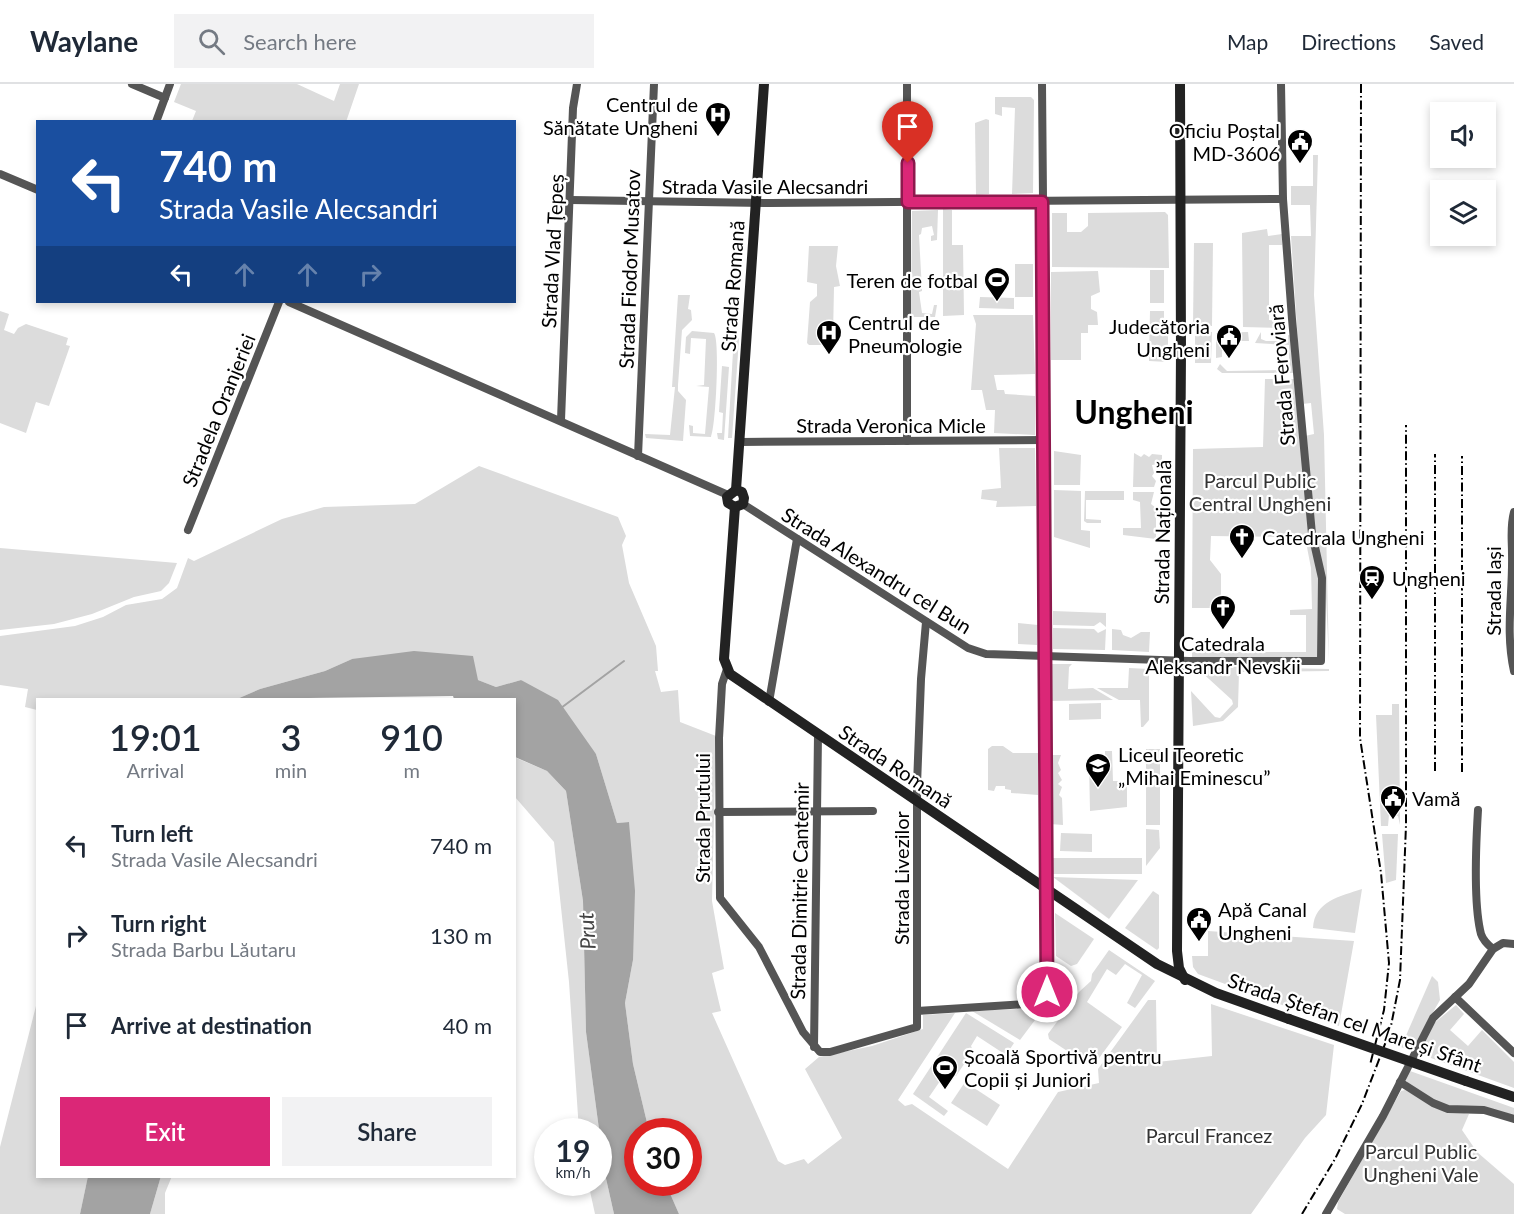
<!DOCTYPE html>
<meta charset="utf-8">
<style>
:root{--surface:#fff;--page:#f2f2f3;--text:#1f2937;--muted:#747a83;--line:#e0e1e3;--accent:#db2777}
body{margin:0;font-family:Lato,sans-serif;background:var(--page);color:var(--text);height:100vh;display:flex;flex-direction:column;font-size:22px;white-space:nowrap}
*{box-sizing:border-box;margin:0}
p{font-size:20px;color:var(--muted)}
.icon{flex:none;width:33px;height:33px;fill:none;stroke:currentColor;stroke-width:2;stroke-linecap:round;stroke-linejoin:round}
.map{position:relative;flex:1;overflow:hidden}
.panel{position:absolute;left:36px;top:614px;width:480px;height:480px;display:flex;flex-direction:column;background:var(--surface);border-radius:0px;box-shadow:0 3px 9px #0003}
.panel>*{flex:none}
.top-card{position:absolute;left:36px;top:36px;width:480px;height:183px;border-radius:0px;box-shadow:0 3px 9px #0003;background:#1a4fa0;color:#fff;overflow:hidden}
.buttons{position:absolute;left:1430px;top:18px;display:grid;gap:12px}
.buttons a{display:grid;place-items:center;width:66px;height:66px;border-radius:0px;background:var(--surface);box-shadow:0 3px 9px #0003;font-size:30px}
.speed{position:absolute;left:534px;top:1034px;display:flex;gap:12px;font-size:30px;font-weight:700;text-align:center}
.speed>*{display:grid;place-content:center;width:78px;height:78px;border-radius:50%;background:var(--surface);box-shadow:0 3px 9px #0003;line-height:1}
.speed small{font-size:15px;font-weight:400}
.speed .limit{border:9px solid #d22;background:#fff;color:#111}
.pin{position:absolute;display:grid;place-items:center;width:51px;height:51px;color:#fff;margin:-62px -26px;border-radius:50% 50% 50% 0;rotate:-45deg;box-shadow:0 0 6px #0007}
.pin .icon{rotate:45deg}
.me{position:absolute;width:66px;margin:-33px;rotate:0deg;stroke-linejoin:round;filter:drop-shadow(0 0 4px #0008)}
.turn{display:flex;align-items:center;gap:21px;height:126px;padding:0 24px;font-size:27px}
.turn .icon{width:78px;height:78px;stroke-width:2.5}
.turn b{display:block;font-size:42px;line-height:51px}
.lanes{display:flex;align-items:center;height:57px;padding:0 24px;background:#0003;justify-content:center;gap:30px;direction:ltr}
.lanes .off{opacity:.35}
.eta{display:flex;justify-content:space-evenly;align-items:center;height:102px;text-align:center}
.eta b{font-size:36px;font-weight:600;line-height:42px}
.primary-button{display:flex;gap:12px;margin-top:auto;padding:12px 24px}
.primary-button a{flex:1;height:69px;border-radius:0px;background:var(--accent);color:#fff;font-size:24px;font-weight:600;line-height:69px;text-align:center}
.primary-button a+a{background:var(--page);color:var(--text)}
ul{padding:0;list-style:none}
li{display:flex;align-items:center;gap:18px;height:90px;padding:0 24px}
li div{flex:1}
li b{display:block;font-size:22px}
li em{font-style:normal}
header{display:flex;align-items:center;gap:36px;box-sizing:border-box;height:84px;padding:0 30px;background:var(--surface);border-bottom:2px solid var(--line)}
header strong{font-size:28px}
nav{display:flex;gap:33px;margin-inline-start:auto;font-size:21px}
.search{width:420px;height:54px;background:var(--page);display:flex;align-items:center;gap:15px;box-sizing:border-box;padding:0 21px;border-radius:0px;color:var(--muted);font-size:22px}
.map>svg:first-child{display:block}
.green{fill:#dcdcdc}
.water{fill:#a3a3a3}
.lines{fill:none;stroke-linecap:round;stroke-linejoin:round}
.stream{stroke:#a3a3a3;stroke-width:2}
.street{stroke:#555;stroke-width:8}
.secondary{stroke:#222;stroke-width:10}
.rail{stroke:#000;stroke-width:2;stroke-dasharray:9 3 1.5 3;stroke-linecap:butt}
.secondary-bridge{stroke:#222;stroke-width:10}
.route-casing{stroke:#8e194d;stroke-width:15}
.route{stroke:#db2777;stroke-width:10}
.labels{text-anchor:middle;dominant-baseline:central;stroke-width:4.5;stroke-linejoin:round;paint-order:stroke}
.poi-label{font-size:20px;fill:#000;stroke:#fff;text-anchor:start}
.street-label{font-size:20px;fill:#000;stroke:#fff}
.park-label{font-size:20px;fill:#333;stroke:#fff}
.water-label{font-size:21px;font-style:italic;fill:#444;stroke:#fff}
.town-label{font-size:32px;font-weight:bold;fill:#000;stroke:#fff}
</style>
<header>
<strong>Waylane</strong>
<div class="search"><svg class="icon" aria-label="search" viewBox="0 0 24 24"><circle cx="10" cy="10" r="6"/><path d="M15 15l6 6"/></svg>Search here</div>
<nav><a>Map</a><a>Directions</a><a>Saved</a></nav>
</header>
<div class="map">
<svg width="1514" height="1130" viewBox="0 0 1514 1130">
<rect width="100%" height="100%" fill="#fff"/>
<g class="green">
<polygon points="181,0 297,0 334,17 340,0 359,0 346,38 192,37 196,27 174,18"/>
<polygon points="995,13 1031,13 1034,16 1033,109 1012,110 1015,24 1002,23 1002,32 995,30"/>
<polygon points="986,35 989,36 989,110 976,111 975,39"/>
<polygon points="1313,71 1318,71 1314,211 1324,351 1329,578 1325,491 1317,466 1305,352 1314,350 1311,319 1302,320 1291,152 1311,152 1310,121 1291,121 1291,102 1313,102"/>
<polygon points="943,125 952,126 952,161 963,161 964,231 943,232"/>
<polygon points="938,126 937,156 931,157 931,152 934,151 932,142 922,144 921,150 919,151 922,207 919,208 922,229 932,230 934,221 937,221 935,233 913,233 911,231 912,127"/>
<polygon points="1165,128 1168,131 1169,184 1052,183 1052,129 1067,129 1067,148 1081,148 1088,142 1088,129"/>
<polygon points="1267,145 1268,152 1282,150 1282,161 1269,161 1269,236 1282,237 1281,244 1243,243 1242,149"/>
<polygon points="1194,159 1213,159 1212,242 1193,242"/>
<polygon points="809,162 838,162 836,182 840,202 834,203 833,252 836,256 822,256 821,261 809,261 807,259 810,218 817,212 817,200 807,198"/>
<rect x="1015" y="180" width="18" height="33"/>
<rect x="1150" y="186" width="14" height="33"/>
<polygon points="1098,187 1100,208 1091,212 1091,225 1097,228 1098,241 1088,241 1088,249 1081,249 1081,276 1051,276 1051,188"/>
<polygon points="678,211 690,211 688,225 691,226 692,236 682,246 678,301 678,307 686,316 683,357 646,354 645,350 670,351 675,303 672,303"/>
<polygon points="980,213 1014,214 1014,225 979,224"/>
<polygon points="0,227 9,230 4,246 14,250 18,244 26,240 68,254 66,261 70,262 49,322 36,318 26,349 0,339"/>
<polygon points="1150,227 1164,227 1164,249 1168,249 1168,278 1149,277"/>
<polygon points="973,231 1033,231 1035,290 994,291 997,306 1004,306 1005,310 1035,312 1035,351 994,349 995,326 986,326 982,306 971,306 976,240"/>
<path d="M692 247 714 249C720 256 716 342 711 353L690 352 689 341 693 342V349L705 350 709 303 696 302 704 301 706 255 691 254 690 270 685 269 686 253Z"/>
<polygon points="1195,248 1212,248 1211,279 1195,279"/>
<polygon points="1248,248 1249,257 1222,257 1222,273 1216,274 1216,249"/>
<polygon points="1261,248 1261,255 1266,257 1288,257 1288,251 1293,252 1295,289 1222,289 1217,285 1220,280 1227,287 1289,286 1289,261 1255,259"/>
<polygon points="734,250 739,255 732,354 728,354"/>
<polygon points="722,282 729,283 724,356 718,355 717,349 722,349 723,329 719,328"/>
<polygon points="1265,295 1295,295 1318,489 1318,574 1192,574 1192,565 1195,568 1306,568 1306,531 1290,531 1290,526 1312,525 1311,484 1305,453 1211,452 1210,476 1221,490 1221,524 1192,524 1193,365 1263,363"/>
<polygon points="999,364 1035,364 1036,422 996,423 997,417 981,415 982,406 1001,404"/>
<polygon points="1054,367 1081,371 1080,401 1054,401"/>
<polygon points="1134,369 1141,373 1144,370 1149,373 1152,370 1162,371 1162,379 1152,381 1154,389 1152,392 1156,397 1154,403 1133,403"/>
<polygon points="479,382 618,433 626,452 622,461 629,499 656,562 658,587 655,587 661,608 678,606 680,638 716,652 712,817 724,885 712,889 721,927 712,929 778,1077 785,1081 804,1075 808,1080 842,1054 805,985 819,973 872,962 923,945 923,931 955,929 898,1016 905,1022 912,1020 1008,1085 1058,1008 1099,999 1098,985 1148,916 1156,916 1157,978 1212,972 1211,920 1334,961 1326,1031 1305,1054 1251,1130 679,1130 665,1098 688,1098 688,1047 649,1047 633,980 625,919 633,876 629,738 617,739 596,670 521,596 496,603 478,596 352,575 325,587 260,605 237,615 38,615 37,626 25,623 28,605 0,601 0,552 75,542 103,533 126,521 162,515 177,504 188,474 194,477 282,435 324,423 415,420"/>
<polygon points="1054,406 1081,407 1081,446 1090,447 1090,464 1054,453"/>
<polygon points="1085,407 1124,407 1124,416 1086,416 1086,435 1101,436 1101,439 1087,439 1084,437"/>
<polygon points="1133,408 1154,408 1151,420 1156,424 1156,455 1123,451 1123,444 1141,444 1140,418 1133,416"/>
<polygon points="0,464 177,479 169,499 161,507 134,513 92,530 54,540 0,546"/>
<polygon points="1053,527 1106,529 1106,543 1100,538 1094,542 1053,541"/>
<polygon points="1018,539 1038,541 1037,561 1018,560"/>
<polygon points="1053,544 1094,545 1098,549 1106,545 1105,566 1053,565"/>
<polygon points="1112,545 1121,546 1123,551 1131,554 1141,548 1150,548 1149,568 1112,566"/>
<polygon points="1049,580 1072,580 1069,583 1068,605 1093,604 1113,616 1049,617"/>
<polygon points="1198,582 1329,585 1329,587 1239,588 1238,623 1223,637 1193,642 1191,607 1215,633 1220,634 1233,620 1232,616 1198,585"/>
<polygon points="1129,584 1149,585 1149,636 1143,643 1141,643 1140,616 1119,616 1097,604 1128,604"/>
<polygon points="1101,619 1101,635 1069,636 1069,620"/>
<polygon points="1392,620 1399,620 1400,741 1398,732 1389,731 1388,742 1381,742 1376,631 1392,631"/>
<polygon points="992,662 1003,662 1013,669 1038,669 1038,711 1011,709 1011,706 1005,705 1005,702 996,702 994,707 988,706 988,665"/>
<rect x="1146" y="665" width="14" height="76"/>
<polygon points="1105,667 1112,667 1113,697 1127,697 1127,723 1090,727 1089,679 1105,679"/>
<polygon points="1050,671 1061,671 1058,679 1061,686 1058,689 1062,696 1058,700 1062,703 1059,711 1062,714 1063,741 1050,740"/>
<polygon points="514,673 547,687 566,707 583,817 586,948 605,1090 614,1130 595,1130 588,1098 598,1098 598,1047 579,1047 569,898 554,758 515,713"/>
<polygon points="1146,745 1159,746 1160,764 1146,782"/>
<polygon points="1061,749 1092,750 1092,768 1060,767"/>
<polygon points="1382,750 1398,750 1396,796 1386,799"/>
<rect x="1053" y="774" width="89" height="16"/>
<polygon points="1053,793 1138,796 1109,835"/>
<path d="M1362 805 1355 849 1313 844C1314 817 1341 812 1362 805Z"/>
<polygon points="1153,807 1159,811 1159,864 1157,866 1125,844"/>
<polygon points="1055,829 1094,855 1077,880 1071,882 1056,872"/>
<polygon points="1208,847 1354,857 1339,942 1198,890 1193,883 1192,872 1208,872"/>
<polygon points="1109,866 1155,897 1135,924 1127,919 1142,891 1125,880 1116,891 1107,885 1087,918 1122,943 1094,981 1090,982 1049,955 1048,950 1079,908 1091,897 1092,890"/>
<polygon points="1432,892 1438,898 1440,916 1411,967 1401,963"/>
<polygon points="37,918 38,1092 88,1092 80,1130 0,1130 0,1063"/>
<polygon points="1456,921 1464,930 1450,946 1468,962 1482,946 1514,978 1514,1004 1417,969 1433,940"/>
<polygon points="1044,924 1020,956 972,927"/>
<polygon points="966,929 1014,959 1006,971 977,952 971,962 973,967 956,992 947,987 929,1013 948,1027 944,1032 913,1010"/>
<path d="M1410 987 1514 1024V1033C1481 1028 1425 1026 1405 995Z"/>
<polygon points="965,998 1000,1021 987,1042 951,1019"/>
<polygon points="1405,1006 1438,1024 1469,1030 1462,1046 1477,1068 1514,1100 1514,1130 1345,1130 1337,1125 1338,1118 1401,1007"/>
<polygon points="161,1092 172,1092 165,1109 165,1130 150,1130"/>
</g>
<g class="water">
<polygon points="414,567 473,572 478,596 496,603 521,596 558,616 596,670 617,739 629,738 635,807 633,876 625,919 633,980 649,1047 638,1047 638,1098 665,1098 679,1130 614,1130 605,1090 586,948 583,817 566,707 547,687 515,673 514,615 454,615 453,612 237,615 260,605 325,587 352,575"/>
<polygon points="88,1092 161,1092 150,1130 80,1130"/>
</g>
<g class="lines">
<polyline class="stream" points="561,624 624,577"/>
<g class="street">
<polyline points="132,0 165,14"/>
<polyline points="907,0 907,357"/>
<polyline points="156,38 170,0"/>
<polyline points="0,90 38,106"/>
<polyline points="571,116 770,119 1283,115"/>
<polyline points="289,218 728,411"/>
<polyline points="561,336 573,24 577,0"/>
<polyline points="740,358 1043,356"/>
<polyline points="638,372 654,0"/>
<polyline points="743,420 968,564 986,570 1189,577 1321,577 1322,494 1312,450 1292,235 1283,115 1281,0"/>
<path d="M1514 428C1510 443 1512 454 1512 470 1513 510 1505 547 1514 587"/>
<polyline points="188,446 279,218"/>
<polyline points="727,585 722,600 719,654 720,814 759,863 803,948 820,968 830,968 917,943 917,701 921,595 926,538"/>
<polyline points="769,618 797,455"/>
<path d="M1478 726C1476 759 1473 819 1481 850 1483 856 1488 861 1493 865"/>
<polyline points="718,728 873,727"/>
<polyline points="1455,913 1514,969"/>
<polyline points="917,927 1042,919 1046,914 1047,572 1042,0"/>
<polyline points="814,963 818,651"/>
<polyline points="1400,998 1433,1019 1448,1025 1484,1026 1514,1035"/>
<polyline points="1326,1130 1383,1032 1433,934 1469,900 1493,865 1503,859 1514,860"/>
</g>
<g class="secondary">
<polyline points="1180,0 1181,267 1177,867 1179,884 1185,896"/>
<polyline points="736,406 764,0"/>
<polyline points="735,423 724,575 730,590 1157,880 1216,909 1289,935"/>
<polyline points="735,423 743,420 744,414 742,408 736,406"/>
<polyline points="735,423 728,419 727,413 736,406"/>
<polyline points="1466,997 1514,1013"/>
</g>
<g class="rail">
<polyline points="1361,0 1360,654 1381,789 1389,879 1384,926 1370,981"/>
<polyline points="1435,687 1435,370"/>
<polyline points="1462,688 1462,372"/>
<polyline points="1302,1130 1335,1075 1362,1020 1390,947 1400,896 1406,741 1406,341"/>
</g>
<polyline class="secondary-bridge" points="1289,935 1466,997"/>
</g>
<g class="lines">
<defs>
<polyline id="route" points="908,79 908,118 1042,118 1047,908"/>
</defs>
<use href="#route" class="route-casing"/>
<use href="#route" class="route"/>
</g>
<defs>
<symbol id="hospital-pin" viewBox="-11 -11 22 30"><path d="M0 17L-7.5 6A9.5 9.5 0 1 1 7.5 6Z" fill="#000" stroke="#fff"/><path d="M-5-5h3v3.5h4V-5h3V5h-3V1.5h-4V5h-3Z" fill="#fff"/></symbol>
<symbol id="civic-pin" viewBox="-11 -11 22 30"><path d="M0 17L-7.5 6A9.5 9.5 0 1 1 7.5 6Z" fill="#000" stroke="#fff"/><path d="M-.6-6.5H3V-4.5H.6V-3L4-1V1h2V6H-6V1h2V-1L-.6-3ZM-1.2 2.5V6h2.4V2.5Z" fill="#fff"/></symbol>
<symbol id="stadium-pin" viewBox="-11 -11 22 30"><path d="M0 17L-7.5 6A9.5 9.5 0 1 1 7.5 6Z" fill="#000" stroke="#fff"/><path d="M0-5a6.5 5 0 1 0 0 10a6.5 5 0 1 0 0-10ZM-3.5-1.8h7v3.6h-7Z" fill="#fff"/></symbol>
<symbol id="church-pin" viewBox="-11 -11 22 30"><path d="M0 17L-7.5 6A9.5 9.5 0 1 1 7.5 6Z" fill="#000" stroke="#fff"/><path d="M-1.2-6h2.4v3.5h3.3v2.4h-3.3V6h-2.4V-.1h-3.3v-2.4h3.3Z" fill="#fff"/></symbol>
<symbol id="station-pin" viewBox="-11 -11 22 30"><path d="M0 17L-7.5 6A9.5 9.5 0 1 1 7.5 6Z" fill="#000" stroke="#fff"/><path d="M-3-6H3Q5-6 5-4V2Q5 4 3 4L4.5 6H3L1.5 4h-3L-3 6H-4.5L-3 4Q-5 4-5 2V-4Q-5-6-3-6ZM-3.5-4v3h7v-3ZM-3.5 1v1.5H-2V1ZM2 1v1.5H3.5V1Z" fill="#fff"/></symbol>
<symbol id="school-pin" viewBox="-11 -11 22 30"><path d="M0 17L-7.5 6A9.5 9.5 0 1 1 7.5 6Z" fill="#000" stroke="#fff"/><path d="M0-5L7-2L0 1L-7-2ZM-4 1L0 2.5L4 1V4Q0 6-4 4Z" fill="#fff"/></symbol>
</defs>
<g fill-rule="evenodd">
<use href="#hospital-pin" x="703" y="16" width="30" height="40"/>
<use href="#civic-pin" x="1285" y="43" width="30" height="40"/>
<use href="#stadium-pin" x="982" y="181" width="30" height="40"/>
<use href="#hospital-pin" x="814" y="234" width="30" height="40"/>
<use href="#civic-pin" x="1214" y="238" width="30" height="40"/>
<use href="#church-pin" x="1227" y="438" width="30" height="40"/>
<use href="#station-pin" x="1357" y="479" width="30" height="40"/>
<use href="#church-pin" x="1208" y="509" width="30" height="40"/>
<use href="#school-pin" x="1083" y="667" width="30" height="40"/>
<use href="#civic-pin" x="1378" y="699" width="30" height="40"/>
<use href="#civic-pin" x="1184" y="821" width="30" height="40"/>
<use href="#stadium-pin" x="930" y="969" width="30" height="40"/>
</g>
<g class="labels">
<g class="poi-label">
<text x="698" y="20" text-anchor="end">Centrul de<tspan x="698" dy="23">Sănătate Ungheni</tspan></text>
<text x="1280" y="46" text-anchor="end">Oficiu Poștal<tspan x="1280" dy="23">MD-3606</tspan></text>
<text x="978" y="196" text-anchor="end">Teren de fotbal</text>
<text x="848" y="238">Centrul de<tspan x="848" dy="23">Pneumologie</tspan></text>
<text x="1210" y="242" text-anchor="end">Judecătoria<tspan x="1210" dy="23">Ungheni</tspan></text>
<text x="1262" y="453">Catedrala Ungheni</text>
<text x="1392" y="494">Ungheni</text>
<text x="1223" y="559" text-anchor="middle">Catedrala<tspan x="1223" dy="23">Aleksandr Nevskii</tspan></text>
<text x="1118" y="670">Liceul Teoretic<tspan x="1118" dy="23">„Mihai Eminescu”</tspan></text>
<text x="1412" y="714">Vamă</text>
<text x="1218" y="825">Apă Canal<tspan x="1218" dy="23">Ungheni</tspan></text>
<text x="964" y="972">Școală Sportivă pentru<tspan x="964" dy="23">Copii și Juniori</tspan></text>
</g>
<g class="street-label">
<text x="765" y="102">Strada Vasile Alecsandri</text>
<text transform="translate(552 167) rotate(-87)">Strada Vlad Ţepeș</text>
<text transform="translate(629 185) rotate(-88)">Strada Fiodor Musatov</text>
<text transform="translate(732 202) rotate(-86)">Strada Romană</text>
<text transform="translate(1281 291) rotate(-95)">Strada Feroviară</text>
<text transform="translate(218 326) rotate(-68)">Stradela Oranjeriei</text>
<text x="891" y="341">Strada Veronica Micle</text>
<text transform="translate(1162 448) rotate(-89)">Strada Națională</text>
<text transform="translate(877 486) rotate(32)">Strada Alexandru cel Bun</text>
<text transform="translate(1493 507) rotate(-90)">Strada Iași</text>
<text transform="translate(896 682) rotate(34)">Strada Romană</text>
<text transform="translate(702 734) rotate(-90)">Strada Prutului</text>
<text transform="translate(901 794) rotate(-90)">Strada Livezilor</text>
<text transform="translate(799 807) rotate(-89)">Strada Dimitrie Cantemir</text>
<text transform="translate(1355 938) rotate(19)">Strada Ștefan cel Mare și Sfânt</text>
</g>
<g class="park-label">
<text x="1260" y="396">Parcul Public<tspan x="1260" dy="23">Central Ungheni</tspan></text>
<text x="1209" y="1051">Parcul Francez</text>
<text x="1421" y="1067">Parcul Public<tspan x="1421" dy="23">Ungheni Vale</tspan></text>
</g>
<g class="water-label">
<text transform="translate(586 847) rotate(-94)">Prut</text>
</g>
<g class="town-label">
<text x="1134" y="327">Ungheni</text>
</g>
</g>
</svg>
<div class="buttons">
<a><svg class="icon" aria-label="sound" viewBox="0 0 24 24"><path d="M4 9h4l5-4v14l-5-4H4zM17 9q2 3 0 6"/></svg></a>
<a><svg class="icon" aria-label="layers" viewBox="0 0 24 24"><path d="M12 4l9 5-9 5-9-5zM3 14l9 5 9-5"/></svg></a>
</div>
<div class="speed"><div>19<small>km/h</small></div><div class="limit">30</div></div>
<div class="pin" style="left:908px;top:79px;background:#d93025"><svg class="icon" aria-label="arrive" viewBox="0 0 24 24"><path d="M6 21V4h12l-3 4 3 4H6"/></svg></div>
<svg class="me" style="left:1047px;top:908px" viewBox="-20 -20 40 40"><circle r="17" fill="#db2777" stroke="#fff" stroke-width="3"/><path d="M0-11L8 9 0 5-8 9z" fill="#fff"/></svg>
<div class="top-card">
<div class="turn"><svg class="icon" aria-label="left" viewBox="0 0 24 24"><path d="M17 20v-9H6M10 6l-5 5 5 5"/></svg><div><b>740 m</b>Strada Vasile Alecsandri</div></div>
<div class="lanes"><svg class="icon" aria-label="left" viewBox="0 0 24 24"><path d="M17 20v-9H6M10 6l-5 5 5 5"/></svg><svg class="icon off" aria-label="ahead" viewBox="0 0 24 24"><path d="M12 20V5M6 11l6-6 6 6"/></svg><svg class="icon off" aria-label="ahead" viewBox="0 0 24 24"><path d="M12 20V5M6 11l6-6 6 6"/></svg><svg class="icon off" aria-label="right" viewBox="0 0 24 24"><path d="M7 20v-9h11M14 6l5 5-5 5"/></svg></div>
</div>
<section class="panel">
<div class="eta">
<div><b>19:01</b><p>Arrival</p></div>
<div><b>3</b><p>min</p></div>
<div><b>910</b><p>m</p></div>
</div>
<ul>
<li><svg class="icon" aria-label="left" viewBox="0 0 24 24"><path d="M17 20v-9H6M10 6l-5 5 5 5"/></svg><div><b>Turn left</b><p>Strada Vasile Alecsandri</p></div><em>740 m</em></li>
<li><svg class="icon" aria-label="right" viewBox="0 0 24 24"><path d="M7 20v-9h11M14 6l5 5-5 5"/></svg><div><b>Turn right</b><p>Strada Barbu Lăutaru</p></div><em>130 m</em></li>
<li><svg class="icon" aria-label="arrive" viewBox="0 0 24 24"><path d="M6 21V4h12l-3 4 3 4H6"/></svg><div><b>Arrive at destination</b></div><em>40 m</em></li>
</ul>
<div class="primary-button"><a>Exit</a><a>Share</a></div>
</section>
</div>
